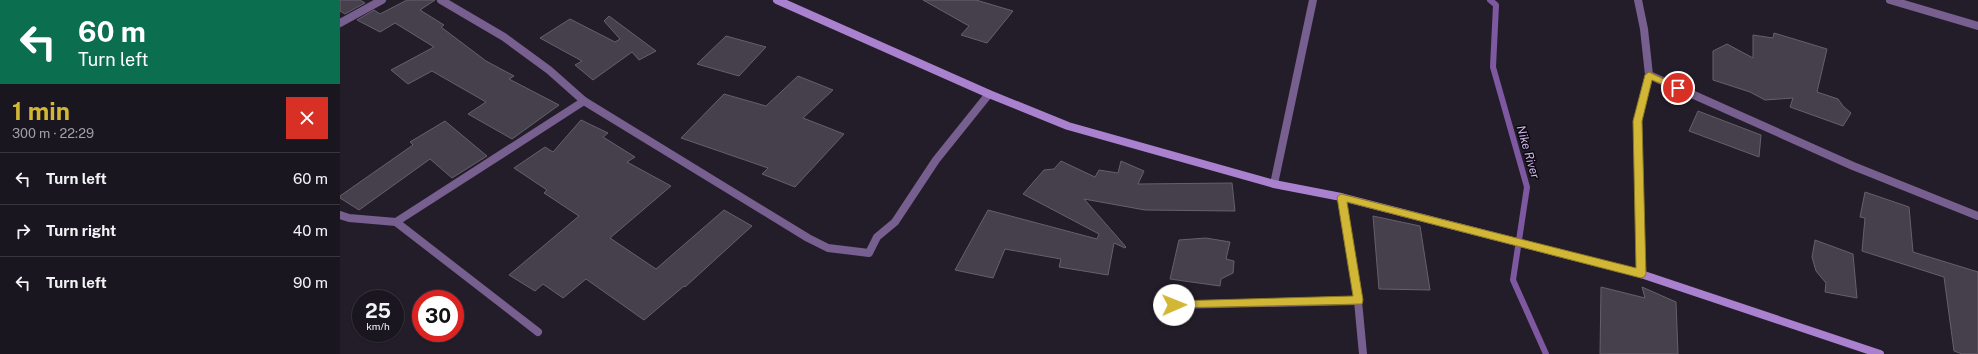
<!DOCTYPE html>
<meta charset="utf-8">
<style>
:root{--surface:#1a161f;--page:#231f28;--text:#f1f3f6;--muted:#9f9fa4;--line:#38353d;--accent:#d2b736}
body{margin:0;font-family:"Public Sans",sans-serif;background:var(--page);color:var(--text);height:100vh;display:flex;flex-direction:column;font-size:15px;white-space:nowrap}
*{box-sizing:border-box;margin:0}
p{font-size:13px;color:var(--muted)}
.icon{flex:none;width:22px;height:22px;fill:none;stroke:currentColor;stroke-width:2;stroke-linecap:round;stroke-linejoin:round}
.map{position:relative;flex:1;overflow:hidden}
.sheet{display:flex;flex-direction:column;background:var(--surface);width:340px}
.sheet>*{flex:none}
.banner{background:#0b6e4f;color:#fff;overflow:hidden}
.speed{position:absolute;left:12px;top:290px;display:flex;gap:8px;font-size:20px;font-weight:700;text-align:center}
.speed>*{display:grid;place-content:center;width:52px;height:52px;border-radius:50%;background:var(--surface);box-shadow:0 1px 3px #0004,0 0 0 1px var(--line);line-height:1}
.speed small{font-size:10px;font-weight:400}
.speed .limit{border:6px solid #d22;background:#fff;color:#111}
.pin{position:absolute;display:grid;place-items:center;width:34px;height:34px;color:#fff;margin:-17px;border:2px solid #fff;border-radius:50%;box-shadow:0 1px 4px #0007}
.me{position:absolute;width:44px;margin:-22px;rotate:89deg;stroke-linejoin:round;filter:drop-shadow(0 0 3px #0008)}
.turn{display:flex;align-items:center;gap:14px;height:84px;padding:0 12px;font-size:18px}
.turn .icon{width:52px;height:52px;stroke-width:2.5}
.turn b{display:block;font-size:28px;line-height:34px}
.round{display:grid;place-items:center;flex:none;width:42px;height:42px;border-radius:0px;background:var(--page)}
.summary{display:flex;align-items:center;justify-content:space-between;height:68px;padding:0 12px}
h1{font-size:24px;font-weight:700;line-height:30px;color:var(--accent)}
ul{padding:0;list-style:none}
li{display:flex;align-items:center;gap:12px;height:52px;padding:0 12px;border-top:1px solid var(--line)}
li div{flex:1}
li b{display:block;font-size:15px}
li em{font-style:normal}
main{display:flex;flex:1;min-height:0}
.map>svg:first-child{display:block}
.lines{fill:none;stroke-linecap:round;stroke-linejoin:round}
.stream{stroke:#7e59a1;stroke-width:6}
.building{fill:#46404d;stroke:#665f6d}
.minor{stroke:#775f8f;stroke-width:8}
.secondary{stroke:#a981cf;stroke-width:8}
.route{fill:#d2b736;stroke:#887723}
.labels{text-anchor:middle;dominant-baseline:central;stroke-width:3;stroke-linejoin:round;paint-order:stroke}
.water-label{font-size:12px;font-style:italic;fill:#d3b6f1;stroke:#0b090e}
</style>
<main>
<section class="sheet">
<div class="banner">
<div class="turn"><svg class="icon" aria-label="left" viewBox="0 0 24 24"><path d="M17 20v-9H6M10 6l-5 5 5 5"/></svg><div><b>60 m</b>Turn left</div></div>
</div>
<div class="summary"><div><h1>1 min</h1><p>300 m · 22:29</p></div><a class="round" style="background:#d93025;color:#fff"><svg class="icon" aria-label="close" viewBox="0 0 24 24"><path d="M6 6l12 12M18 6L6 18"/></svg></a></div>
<ul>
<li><svg class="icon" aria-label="left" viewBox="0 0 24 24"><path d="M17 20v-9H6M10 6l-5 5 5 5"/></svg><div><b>Turn left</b></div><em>60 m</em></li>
<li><svg class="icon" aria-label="right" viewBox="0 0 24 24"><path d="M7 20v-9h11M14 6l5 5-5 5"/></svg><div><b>Turn right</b></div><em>40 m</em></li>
<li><svg class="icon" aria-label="left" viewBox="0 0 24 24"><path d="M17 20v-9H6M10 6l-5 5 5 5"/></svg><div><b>Turn left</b></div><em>90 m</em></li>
</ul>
</section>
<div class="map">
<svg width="1638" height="354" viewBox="0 0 1638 354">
<rect width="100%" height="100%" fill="#231d29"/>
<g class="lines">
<polyline class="stream" points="1150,0 1156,5 1153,67 1187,187 1173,280 1206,354"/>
</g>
<g class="building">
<polygon points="0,0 20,0 25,3 5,14 0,11"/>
<polygon points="67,0 95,0 80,10 104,25 101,27 146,61 174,76 169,79 219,105 172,139 128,114 146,102 92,71 68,84 51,70 94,47 55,23 40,32 17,20 34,10 40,14"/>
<polygon points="583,0 636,0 673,11 647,43 621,35 629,26"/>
<polygon points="269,16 316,51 299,60 292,52 253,80 235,65 242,61 200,38 230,19 275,42 280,39 264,21"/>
<polygon points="1434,33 1487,49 1477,92 1498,99 1503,106 1511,113 1503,126 1450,107 1453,98 1425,100 1410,92 1373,80 1373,51 1387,44 1413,58 1413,35 1433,38"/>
<polygon points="386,36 426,47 399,76 357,64"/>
<polygon points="458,76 493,90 463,118 504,134 455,187 422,174 428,168 341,138 384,94 426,106"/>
<polygon points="1358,111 1421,135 1419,157 1349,131"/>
<polygon points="241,120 268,133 263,137 295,157 287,162 331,186 270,238 316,269 384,210 412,226 345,287 344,286 304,320 246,279 223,298 203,284 195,291 169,275 239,216 204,193 207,190 174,168 205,147 213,152"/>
<polygon points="105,121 147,156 112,178 90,159 19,210 0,198 0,196 73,145 70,142"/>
<polygon points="721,161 755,177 759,170 778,173 781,161 804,171 798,184 892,183 895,211 805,210 744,199 786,247 785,248 774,243 768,275 719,267 721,259 665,249 653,278 615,270 648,210 757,239 759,234 683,194 704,170 714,169"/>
<polygon points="1525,192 1569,207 1573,252 1638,272 1638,354 1622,354 1614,351 1604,277 1522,251 1525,218 1520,217"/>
<polygon points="1033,216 1080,226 1090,290 1039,289"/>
<polygon points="866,238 890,242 886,259 894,261 893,273 881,279 880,286 830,279 839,240"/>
<polygon points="1475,240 1513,254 1517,298 1485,292 1486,283 1476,271 1472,257"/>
<polygon points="1261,287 1305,298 1302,287 1336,302 1338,354 1260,354"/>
</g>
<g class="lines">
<g class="minor">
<polyline points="101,0 164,37 209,70 244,101 468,238 488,248 529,253 537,237 555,222 596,160 649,94"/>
<polyline points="1298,0 1304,29 1309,75 1298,121 1301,274"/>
<polyline points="1550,0 1638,26"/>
<polyline points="0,23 42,0"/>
<polyline points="1309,75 1513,166 1638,216"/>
<polyline points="934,184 973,0"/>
<polyline points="1001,197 1018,301 1023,354"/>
<polyline points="0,215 9,218 56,222 198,332"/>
<polyline points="56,222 244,101"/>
<polyline points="834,305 1018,301"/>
</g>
<polyline class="secondary" points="437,0 649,94 728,126 934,184 1001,197 1301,274 1540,354"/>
</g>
<polygon class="route" points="1309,72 1342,88 1338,91 1312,80 1302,121 1306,274 1304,277 1301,278 1007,202 1023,300 1022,304 830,308 829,305 834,301 1013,296 997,197 1001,194 1296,268 1293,121 1305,75"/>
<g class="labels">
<g class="water-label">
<text transform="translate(1188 152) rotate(74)">Nike River</text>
</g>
</g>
</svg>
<div class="speed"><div>25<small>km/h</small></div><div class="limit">30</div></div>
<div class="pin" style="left:1338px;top:88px;background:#d93025"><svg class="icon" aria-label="arrive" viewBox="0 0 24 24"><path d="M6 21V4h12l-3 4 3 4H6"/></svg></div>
<svg class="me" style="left:834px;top:305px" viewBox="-20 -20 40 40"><circle r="19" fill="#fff"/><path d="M0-13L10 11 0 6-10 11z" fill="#d2b736"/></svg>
</div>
</main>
